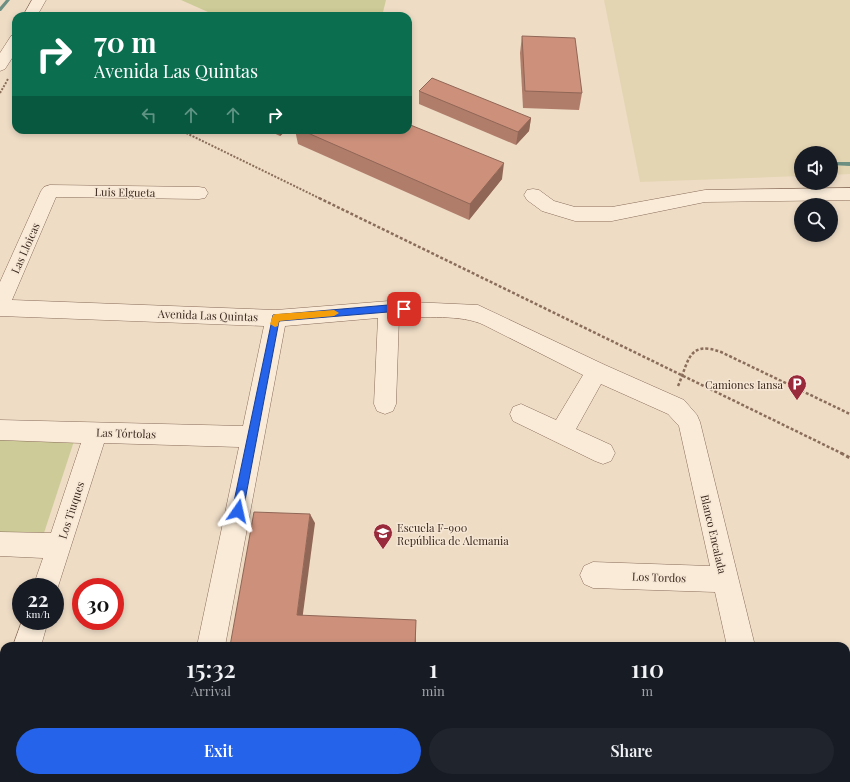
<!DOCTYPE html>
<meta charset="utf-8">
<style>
:root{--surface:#171b24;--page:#20242c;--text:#f1f3f6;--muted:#9ea1a6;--accent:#2563eb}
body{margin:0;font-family:"Playfair Display",serif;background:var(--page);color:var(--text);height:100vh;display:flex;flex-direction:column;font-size:15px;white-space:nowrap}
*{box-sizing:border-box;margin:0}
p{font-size:13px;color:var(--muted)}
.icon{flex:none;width:22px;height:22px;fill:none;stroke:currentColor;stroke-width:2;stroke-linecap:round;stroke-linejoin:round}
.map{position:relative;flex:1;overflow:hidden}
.drawer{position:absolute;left:0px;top:642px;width:850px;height:140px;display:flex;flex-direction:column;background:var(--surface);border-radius:12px 12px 0 0;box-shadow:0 2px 6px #0003}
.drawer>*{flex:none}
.hud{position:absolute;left:12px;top:12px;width:400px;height:122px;border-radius:12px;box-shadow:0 2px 6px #0003;background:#0b6e4f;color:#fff;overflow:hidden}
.tools{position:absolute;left:794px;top:146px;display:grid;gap:8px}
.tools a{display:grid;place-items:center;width:44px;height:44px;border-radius:50%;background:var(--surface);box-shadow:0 2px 6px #0003;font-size:20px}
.speed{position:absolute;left:12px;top:578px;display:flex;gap:8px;font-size:20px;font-weight:700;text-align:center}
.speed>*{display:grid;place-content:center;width:52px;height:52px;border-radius:50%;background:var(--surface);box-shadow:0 2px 6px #0003;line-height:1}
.speed small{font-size:10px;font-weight:400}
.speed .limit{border:6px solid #d22;background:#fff;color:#111}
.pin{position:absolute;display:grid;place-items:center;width:34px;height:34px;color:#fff;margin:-17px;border-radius:8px;box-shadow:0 2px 6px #0006}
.me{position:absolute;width:44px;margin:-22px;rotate:11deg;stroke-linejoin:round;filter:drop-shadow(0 0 3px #0008)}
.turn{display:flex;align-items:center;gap:14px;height:84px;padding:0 16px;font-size:18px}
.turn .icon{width:52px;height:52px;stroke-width:2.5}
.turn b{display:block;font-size:28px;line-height:34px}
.lanes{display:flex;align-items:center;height:38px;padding:0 16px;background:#0003;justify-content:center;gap:20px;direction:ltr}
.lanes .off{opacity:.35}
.eta{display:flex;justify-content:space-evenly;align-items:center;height:68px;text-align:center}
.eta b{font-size:24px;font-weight:600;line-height:28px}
.action{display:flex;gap:8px;margin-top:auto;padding:8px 16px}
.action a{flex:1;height:46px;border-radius:24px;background:var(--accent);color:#fff;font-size:16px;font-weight:600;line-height:46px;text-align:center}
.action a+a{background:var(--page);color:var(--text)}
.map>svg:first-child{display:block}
.farmland{fill:#e4d5b2}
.green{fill:#cdcc98}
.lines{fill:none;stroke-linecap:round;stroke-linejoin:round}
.stream{fill:#6d9083;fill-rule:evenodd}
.minor-casing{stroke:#8a6d5b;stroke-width:1}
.path-far2{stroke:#8a6d5b;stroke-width:2;stroke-dasharray:2 1.5;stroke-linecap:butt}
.path-far1{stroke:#8a6d5b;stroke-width:2.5;stroke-dasharray:3 2;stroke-linecap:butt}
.path{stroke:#8a6d5b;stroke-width:3;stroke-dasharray:3.5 2.5;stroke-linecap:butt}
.minor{fill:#f9ebd8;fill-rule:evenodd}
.wall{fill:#b07d6a}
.shaded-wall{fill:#906656}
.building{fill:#cd917b;stroke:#906656}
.route{fill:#2563eb;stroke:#184099}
.slow{fill:#f59e0b}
.labels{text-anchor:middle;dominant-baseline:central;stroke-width:3;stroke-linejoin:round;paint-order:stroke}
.street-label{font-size:11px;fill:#3a281f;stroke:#f6e7d4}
.poi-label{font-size:11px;fill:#3a281f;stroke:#f6e7d4;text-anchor:end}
</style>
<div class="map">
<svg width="850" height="782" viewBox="0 0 850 782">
<rect width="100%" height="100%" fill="#eedcc5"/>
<polygon class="farmland" points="604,0 850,0 850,174 831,175 831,153 801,153 801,176 640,182"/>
<g class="green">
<polygon points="181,0 386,0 382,16 217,16"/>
<polygon points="0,437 75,438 44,533 0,532"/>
<polygon points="0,772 4,772 4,778 160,780 159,782 0,782"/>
</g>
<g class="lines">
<g class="stream">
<polygon points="6,0 10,0 1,11 0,11 0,7"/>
<polygon points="833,162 850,162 850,166 831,165 831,163"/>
</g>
<defs>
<g id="minor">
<polygon points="32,0 46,0 37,16 23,16"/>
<polygon points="16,35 16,52 5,69 0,71 0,53 11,36"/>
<path d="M50 185 199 187 205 188 208 193 205 198 199 199 56 197 12 300 276 310 389 301 478 305 605 365 684 400 697 415 700 422 755 646H727L715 592 593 588 584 584 580 575 584 566 593 562 710 566 679 426 668 414 601 384 576 429 611 445 615 453 611 461 603 464 595 461 513 421 510 414 513 407 521 404 556 420 583 375 484 325C461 314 424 318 399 317L396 404 393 411 385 414 377 411 374 404 378 318 285 326 225 646H197L239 447 104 443 55 596V587H33L43 558 0 556V532L51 533 81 443 0 440V420L243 426 264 326 0 316V282L41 191 44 187Z"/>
<polygon points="850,188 850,200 705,202 612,221 575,221 542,211 527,200 524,195 527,190 533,189 539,190 554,201 575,207 612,207 705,190"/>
<polygon points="22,621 48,621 41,646 13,646"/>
<polygon points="4,702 4,767 0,767 0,703"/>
<polygon points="170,778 200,778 199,782 169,782"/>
<rect x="528" y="778" width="30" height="4"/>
<polygon points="649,778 788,778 790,782 651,782"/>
</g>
</defs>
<use href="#minor" class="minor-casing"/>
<g class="path-far2">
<polyline points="0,93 8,79"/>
<polyline points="180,130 321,199"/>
</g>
<g class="path-far1">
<polyline points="319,198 843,454"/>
<path d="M678 386C689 361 688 340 721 352L850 414"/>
</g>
<polyline class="path" points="841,453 850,458"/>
<use href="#minor" class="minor"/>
</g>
<g class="wall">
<polygon points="522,36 582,93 579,110 523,108 520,53"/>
<polygon points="419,91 531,118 529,131 516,145 419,104"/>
<polygon points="267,130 287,130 280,136"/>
<polygon points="295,130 408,130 502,179 469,220 298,144"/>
<polygon points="846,700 850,700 850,782 844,782 843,778 846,778"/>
</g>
<g class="shaded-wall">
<polygon points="531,118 529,131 516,145 518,132"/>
<polygon points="279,130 287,130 280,136"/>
<polygon points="504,163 502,179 469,220 470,204"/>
<polygon points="310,514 315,523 302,621 297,615"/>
<polygon points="416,620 416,646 415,646"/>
</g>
<g class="building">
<polygon points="522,36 575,38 582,93 525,91"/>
<polygon points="432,78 531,118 518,132 419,91"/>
<polygon points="408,124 504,163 470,204 301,130 408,130"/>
<polygon points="254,512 310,514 297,615 416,620 415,646 230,646"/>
<polygon points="846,700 850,700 850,728 846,713"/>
</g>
<polygon class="route" points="388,305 404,306 408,309 404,312 388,312 279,321 243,511 241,515 238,516 234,515 232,511 273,315"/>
<polygon class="slow" points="334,310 339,313 334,316 279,321 278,326 275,327 270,324 273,315 276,314"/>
<defs>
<symbol id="parking-pin" viewBox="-11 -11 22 30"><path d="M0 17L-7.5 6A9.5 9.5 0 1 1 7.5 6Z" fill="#992a3b" stroke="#f6e7d4"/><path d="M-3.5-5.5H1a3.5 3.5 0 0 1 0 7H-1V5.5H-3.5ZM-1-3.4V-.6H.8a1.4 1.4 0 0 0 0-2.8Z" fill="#fff"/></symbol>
<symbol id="school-pin" viewBox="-11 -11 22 30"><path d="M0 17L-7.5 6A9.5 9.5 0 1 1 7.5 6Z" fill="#992a3b" stroke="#f6e7d4"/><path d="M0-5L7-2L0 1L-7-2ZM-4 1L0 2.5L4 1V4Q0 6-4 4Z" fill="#fff"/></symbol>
</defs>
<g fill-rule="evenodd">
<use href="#parking-pin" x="786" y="373" width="22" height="30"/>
<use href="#school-pin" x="372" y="522" width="22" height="30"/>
</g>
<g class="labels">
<g class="street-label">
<text transform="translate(125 192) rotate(1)">Luis Elgueta</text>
<text transform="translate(25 248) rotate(-66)">Las Lloicas</text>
<text transform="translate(208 315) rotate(2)">Avenida Las Quintas</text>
<text transform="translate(126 433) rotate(2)">Las Tórtolas</text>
<text transform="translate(71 510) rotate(-72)">Los Tiuques</text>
<text transform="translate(714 534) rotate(77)">Blanco Encalada</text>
<text transform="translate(659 577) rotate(2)">Los Tordos</text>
</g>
<g class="poi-label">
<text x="783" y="384">Camiones Iansa</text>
<text x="397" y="527" text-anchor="start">Escuela F-900<tspan x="397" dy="13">República de Alemania</tspan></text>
</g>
</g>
</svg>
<div class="tools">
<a><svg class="icon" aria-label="sound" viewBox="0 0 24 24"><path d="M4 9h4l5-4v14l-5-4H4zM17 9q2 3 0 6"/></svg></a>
<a><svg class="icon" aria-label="search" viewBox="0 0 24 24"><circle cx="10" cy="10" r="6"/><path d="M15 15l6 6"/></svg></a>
</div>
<div class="speed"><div>22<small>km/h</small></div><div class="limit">30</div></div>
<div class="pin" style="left:404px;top:309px;background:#d93025"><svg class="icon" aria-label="arrive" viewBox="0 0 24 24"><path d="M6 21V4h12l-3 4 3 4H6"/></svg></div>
<svg class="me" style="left:238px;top:511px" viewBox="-20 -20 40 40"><path d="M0-17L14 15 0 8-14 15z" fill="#2563eb" stroke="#fff" stroke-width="4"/></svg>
<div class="hud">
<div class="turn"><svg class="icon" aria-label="right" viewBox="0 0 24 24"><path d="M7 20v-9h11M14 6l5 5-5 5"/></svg><div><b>70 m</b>Avenida Las Quintas</div></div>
<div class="lanes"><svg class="icon off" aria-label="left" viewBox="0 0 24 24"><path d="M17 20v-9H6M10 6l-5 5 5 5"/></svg><svg class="icon off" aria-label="ahead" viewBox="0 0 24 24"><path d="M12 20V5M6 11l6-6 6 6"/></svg><svg class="icon off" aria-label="ahead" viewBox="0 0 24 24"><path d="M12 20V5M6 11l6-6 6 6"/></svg><svg class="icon" aria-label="right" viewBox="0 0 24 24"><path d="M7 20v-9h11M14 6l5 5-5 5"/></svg></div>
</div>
<section class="drawer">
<div class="eta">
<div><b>15:32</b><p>Arrival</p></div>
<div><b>1</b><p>min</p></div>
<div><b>110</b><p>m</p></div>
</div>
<div class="action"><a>Exit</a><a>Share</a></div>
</section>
</div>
